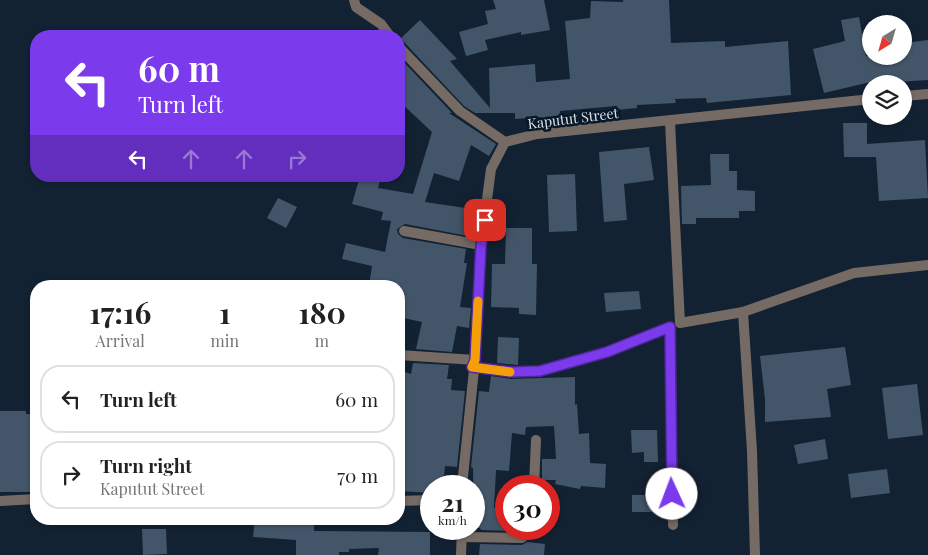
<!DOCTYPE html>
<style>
:root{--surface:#fff;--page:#f6f6f6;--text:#222;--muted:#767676;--line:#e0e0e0}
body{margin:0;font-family:"Playfair Display",serif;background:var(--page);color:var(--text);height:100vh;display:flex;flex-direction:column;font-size:19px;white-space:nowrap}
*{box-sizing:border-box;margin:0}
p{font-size:16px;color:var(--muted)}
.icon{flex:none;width:28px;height:28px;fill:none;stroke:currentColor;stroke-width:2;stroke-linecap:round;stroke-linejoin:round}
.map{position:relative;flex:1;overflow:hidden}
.panel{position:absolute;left:30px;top:280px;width:375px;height:245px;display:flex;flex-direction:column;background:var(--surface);border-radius:20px;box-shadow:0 1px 4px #0004}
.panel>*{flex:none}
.guide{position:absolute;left:30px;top:30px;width:375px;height:152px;border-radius:20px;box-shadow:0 1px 4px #0004;background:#7c3aed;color:#fff;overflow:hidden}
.needle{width:32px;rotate:217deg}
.fabs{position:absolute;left:862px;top:15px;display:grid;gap:10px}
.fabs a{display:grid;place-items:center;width:50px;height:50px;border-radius:50%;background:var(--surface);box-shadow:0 1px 4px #0004;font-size:25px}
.speed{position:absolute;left:420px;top:475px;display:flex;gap:10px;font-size:25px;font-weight:700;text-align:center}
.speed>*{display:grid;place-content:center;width:65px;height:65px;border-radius:50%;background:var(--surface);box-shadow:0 1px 4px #0004;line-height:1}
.speed small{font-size:12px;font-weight:400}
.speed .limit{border:8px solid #d22;background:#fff;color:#111}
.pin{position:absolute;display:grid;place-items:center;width:42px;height:42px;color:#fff;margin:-21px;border-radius:10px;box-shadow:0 2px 8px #0006}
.me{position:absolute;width:55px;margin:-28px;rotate:358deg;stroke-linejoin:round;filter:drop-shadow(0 0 4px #0008)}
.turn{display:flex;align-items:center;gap:18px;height:105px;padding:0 25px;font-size:22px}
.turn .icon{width:65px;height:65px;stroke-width:2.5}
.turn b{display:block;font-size:35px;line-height:42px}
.lanes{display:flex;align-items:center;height:48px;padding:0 25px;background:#0003;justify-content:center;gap:25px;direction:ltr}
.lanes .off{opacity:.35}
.eta{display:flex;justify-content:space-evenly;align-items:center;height:85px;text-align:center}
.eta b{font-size:30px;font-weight:700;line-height:35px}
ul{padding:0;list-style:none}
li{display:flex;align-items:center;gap:15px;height:68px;margin:0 10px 8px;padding:0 15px;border:2px solid var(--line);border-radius:20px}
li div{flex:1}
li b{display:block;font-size:19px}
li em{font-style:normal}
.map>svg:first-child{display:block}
.building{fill:#435569}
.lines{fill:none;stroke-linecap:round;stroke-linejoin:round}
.service{stroke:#766b64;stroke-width:10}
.minor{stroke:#766b64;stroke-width:10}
.tertiary{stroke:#766b64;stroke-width:10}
.route-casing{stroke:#51269a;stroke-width:12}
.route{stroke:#7c3aed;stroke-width:9}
.slow{stroke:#f59e0b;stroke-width:9}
.labels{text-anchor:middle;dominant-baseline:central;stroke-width:5;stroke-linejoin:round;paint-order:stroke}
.street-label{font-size:14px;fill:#d9e3ef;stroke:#091829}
</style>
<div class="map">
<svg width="928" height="555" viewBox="0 0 928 555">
<rect width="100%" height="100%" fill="#122233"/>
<g class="building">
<polygon points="493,0 544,0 550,30 521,35 521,32 485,40 488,50 466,56 459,32 488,24 485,11 496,9"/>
<polygon points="623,0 669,0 671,43 725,41 725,47 788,41 791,95 707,103 706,98 675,99 676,103 637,105 637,108 616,110 616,106 560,111 561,123 542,124 542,117 515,119 515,113 475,113 464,106 404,42 399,40 420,20 457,59 450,61 490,108 489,68 535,64 536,82 570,79 565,21 590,18 591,1 623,2"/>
<polygon points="859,17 866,56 904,56 904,43 928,40 928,80 879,83 879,80 824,93 813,49 845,41 841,20"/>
<polygon points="399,57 452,113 449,113 496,144 489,156 471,145 459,181 434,173 425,202 472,209 468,236 405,224 397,229 398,234 403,238 466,249 464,263 467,263 460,307 471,308 469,328 457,326 452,352 416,349 422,322 399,317 399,286 369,286 372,266 342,259 346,243 385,252 391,221 381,220 383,212 352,204 360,176 381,176 378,188 413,194 432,132 399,101"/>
<polygon points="843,123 867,123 867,144 925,140 928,198 879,201 876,157 844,157"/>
<polygon points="649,147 654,180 624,184 627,220 604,222 599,152"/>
<polygon points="710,154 729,154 729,171 737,171 737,190 755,191 755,211 739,211 739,218 696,218 696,224 682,224 681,186 711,185"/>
<polygon points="575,174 577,231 549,232 547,175"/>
<polygon points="278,198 297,207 286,228 267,218"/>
<polygon points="506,228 532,228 532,264 537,264 536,315 519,314 519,308 491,307 492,264 505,264"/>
<polygon points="639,291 641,309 606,312 604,293"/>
<polygon points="498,337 519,338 518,365 497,363"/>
<polygon points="845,347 851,385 827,389 831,417 765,422 765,399 760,356"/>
<polygon points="413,363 449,365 447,379 452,379 451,390 465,391 457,467 445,466 443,486 431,486 431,493 399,491 399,370 411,374"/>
<polygon points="491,376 511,379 575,377 575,405 577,404 579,434 589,433 590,463 606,464 605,488 581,486 580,489 555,484 556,480 542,480 542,459 556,459 554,426 526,427 525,435 512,433 509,471 496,470 494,508 506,509 506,529 512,529 512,531 481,530 480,528 474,528 473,468 471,467 479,391 489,392"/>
<polygon points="917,384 923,435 888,439 882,388"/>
<polygon points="0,411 26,411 26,414 36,414 36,492 0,492"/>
<polygon points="631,430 657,430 658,462 644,462 644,452 632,453"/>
<polygon points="825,439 828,459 798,464 794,445"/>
<polygon points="887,469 890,493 851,498 848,474"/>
<rect x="632" y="495" width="34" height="17"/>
<polygon points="255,519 314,519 314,531 430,532 430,555 378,555 379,548 349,549 349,552 339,552 339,555 296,555 296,540 253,537"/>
<polygon points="142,529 166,529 167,554 143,555"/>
<polygon points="527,542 545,544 544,555 479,555 480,544 522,545"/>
</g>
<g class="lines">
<g class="service">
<polyline points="404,231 481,245"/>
<polyline points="399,355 475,360"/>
</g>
<g class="minor">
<polyline points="354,0 356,7 381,24 390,36"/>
<polyline points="399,47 460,111 505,142"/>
<polyline points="670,122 680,323 743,312 752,451 755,555"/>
<polyline points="743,312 854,273 928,265"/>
<polyline points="472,367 511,372 540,371 607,352 670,327 673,525"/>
<polyline points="534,486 536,440"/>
<polyline points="462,537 522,538 529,529"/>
<polyline points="461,555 462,529"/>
</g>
<g class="tertiary">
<polyline points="904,96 928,94"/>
<polyline points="462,486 475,360 481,245 491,169 505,142 537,134 871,99"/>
<polyline points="0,501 36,499"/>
<polyline points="399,501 431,500"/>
</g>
</g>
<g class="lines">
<defs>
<polyline id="route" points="485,220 481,245 475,360 472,367 512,372 540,371 607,352 670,327 672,494"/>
</defs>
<use href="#route" class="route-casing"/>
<use href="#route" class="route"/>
<polyline class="slow" points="478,301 475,360 472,367 510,372"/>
</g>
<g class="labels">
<g class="street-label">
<text transform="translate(573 118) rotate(-7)">Kaputut Street</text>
</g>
</g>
</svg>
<div class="fabs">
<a><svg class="needle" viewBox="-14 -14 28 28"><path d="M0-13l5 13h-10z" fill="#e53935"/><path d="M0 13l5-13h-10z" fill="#767676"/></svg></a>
<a><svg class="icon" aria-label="layers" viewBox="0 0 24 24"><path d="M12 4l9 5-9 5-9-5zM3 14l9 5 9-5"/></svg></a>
</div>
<div class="speed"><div>21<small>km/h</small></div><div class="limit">30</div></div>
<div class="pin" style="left:485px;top:220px;background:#d93025"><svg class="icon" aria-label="arrive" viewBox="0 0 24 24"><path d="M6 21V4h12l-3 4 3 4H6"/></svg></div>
<svg class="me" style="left:672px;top:494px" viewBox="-20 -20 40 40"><circle r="19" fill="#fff"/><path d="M0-13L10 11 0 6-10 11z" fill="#7c3aed"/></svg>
<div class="guide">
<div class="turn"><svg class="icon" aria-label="left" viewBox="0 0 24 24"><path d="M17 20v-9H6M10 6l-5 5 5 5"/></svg><div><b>60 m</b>Turn left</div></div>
<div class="lanes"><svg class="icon" aria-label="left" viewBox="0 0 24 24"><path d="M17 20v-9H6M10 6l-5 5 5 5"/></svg><svg class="icon off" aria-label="ahead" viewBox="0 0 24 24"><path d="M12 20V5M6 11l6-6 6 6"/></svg><svg class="icon off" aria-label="ahead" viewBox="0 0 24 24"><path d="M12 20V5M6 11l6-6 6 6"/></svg><svg class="icon off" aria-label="right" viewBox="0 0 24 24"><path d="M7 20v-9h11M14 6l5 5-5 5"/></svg></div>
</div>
<section class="panel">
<div class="eta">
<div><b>17:16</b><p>Arrival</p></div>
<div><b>1</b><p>min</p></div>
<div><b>180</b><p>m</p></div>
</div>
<ul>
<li><svg class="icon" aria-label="left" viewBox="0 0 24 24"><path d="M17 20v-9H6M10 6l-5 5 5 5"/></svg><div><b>Turn left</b></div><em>60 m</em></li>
<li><svg class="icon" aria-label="right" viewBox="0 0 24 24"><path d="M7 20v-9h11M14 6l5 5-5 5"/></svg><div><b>Turn right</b><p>Kaputut Street</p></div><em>70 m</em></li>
</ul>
</section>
</div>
